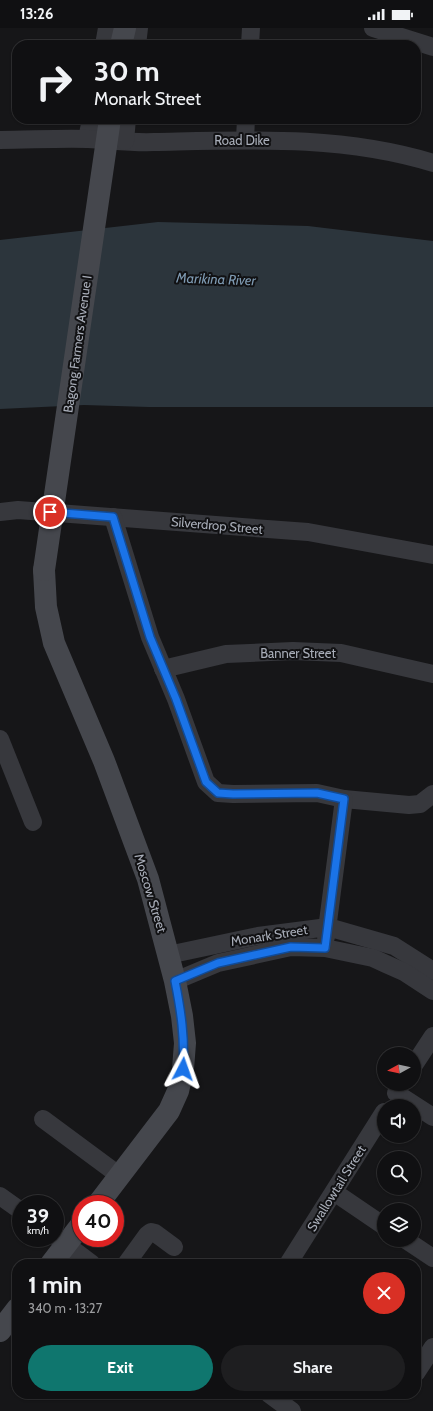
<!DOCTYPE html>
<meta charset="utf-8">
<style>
:root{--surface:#101012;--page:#1e1e20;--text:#f1f3f6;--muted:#9c9d9f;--line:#303032;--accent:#0f766e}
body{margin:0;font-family:Cabin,sans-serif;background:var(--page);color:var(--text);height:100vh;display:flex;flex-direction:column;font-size:15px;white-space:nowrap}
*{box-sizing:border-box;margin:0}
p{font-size:13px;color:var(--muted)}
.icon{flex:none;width:22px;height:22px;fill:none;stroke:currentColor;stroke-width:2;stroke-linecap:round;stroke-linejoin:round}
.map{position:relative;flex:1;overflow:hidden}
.side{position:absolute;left:12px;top:1231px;width:409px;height:140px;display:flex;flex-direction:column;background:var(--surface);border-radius:16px;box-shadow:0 1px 3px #0004,0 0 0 1px var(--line)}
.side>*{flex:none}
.guide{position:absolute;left:12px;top:12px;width:409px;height:84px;border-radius:16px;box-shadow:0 1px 3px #0004,0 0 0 1px var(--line);background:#101012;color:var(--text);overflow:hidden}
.needle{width:26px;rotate:262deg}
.tools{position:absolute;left:377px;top:1019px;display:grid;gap:8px}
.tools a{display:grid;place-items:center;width:44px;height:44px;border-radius:50%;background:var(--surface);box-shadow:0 1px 3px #0004,0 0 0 1px var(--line);font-size:20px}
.speed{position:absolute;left:12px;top:1167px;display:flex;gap:8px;font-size:20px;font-weight:700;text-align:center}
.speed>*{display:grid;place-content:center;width:52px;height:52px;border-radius:50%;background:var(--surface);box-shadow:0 1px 3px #0004,0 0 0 1px var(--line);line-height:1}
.speed small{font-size:10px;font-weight:400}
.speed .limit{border:6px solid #d22;background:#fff;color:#111}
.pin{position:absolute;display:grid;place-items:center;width:34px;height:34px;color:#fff;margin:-17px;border:2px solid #fff;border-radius:50%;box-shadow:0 1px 4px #0007}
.me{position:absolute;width:44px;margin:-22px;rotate:4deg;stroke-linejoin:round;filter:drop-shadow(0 0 3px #0008)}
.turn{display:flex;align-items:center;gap:14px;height:84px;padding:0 16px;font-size:18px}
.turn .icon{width:52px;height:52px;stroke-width:2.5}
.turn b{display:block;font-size:28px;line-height:34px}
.round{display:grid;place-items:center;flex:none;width:42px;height:42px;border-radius:21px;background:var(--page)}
.overview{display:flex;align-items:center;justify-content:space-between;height:68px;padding:0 16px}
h1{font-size:24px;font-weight:800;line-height:30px}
.cta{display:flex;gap:8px;margin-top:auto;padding:8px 16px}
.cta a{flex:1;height:46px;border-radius:24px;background:var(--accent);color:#fff;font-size:16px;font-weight:800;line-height:46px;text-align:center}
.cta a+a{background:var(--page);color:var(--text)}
.status{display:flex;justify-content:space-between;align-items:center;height:28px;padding:0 20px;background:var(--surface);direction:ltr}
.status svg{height:11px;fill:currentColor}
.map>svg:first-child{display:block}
.water{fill:#2c353c}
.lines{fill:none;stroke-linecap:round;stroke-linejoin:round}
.street{stroke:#37383d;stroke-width:18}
.secondary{stroke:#45474d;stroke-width:22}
.secondary-bridge{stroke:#45474d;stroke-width:22}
.route-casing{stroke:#114b97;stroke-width:10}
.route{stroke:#1a73e8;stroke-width:7}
.labels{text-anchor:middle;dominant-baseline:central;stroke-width:4;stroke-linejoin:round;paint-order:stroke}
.street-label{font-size:13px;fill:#a8adb8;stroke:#111113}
.water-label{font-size:14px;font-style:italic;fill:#7f9bb3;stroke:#111113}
</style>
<div class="status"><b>13:26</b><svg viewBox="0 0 49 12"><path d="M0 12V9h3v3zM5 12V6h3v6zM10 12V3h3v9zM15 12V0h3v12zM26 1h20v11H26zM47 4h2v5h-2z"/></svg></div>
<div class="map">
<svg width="433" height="1383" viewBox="0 0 433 1383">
<rect width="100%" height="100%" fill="#161618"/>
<polygon class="water" points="158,194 308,198 433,213 433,379 149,379 84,377 0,381 0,212"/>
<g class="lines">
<g class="street">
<polyline points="373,0 433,19"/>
<polyline points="104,17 107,0"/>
<polyline points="137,17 139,0"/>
<polyline points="250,17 251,0"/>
<polyline points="87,111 91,91"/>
<polyline points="245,111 246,91"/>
<path d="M0 112C29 112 58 110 88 111 110 112 132 115 154 114 248 112 342 107 433 135"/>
<polyline points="125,113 127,91"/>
<polyline points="0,484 18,482 308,504 433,527"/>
<polyline points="113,489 150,609 176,671 206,754 218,765 233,766 317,765 344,771 409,777 420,776 433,766"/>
<polyline points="163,641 226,626 293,623 341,625 433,646"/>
<polyline points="0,711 33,794"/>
<polyline points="326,909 344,771"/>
<polyline points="168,927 258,908 328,899 394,918 433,943"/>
<polyline points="175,953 218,935 291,919 325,920 373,930 386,936 404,944 433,963"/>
<polyline points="414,1037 433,1008"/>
<polyline points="396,1065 433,1089"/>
<polyline points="43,1091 120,1148"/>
<polyline points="334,1164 384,1198"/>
<polyline points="0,1168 21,1183"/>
<polyline points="55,1208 92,1236"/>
<polyline points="406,1212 433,1230"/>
<polyline points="126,1236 147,1207 151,1204 155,1205 174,1219"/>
<polyline points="288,1236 384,1084"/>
<polyline points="416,1345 433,1319"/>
<polyline points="269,1366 292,1383"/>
</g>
<g class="secondary">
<polyline points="121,17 125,0"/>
<polyline points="44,542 46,579 54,615 104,733 148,851 175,953 182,988 185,1015 183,1041 178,1063 169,1083 98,1176"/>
<polyline points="51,1236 81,1197"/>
<polyline points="0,1303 17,1281"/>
</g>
<polyline class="secondary-bridge" points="44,542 110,91"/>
</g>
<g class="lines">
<defs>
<path id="route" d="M50 484 113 489 150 609 176 671 206 754 218 765 233 766 317 765 344 771 325 920 291 919 218 935 175 953C181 983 185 1010 183 1041"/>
</defs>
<use href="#route" class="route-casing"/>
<use href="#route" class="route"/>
</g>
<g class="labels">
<g class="street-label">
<text x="242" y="112">Road Dike</text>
<text transform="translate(77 316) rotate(-82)">Bagong Farmers Avenue I</text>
<text transform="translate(217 497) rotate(5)">Silverdrop Street</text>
<text x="298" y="625">Banner Street</text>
<text transform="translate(151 865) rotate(73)">Moscow Street</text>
<text transform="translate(269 907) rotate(-9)">Monark Street</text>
<text transform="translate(336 1160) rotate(-58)">Swallowtail Street</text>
</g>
<g class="water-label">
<text transform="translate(216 251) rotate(2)">Marikina River</text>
</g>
</g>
</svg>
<div class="tools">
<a><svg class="needle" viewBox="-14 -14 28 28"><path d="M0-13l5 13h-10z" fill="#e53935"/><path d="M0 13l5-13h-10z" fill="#9c9d9f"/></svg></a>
<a><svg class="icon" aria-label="sound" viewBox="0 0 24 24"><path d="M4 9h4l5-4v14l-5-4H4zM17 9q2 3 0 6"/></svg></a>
<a><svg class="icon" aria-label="search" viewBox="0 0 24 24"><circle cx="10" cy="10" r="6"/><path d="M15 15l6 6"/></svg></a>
<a><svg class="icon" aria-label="layers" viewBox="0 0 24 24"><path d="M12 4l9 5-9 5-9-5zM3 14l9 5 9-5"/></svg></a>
</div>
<div class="speed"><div>39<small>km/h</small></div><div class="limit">40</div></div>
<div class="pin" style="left:50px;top:484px;background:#d93025"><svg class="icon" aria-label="arrive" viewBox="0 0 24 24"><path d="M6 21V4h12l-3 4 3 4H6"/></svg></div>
<svg class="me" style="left:183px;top:1041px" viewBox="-20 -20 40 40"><path d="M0-17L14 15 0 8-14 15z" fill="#1a73e8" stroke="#fff" stroke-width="4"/></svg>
<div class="guide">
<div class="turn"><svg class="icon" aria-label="right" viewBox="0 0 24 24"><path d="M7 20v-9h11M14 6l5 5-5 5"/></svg><div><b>30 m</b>Monark Street</div></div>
</div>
<section class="side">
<div class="overview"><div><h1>1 min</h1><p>340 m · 13:27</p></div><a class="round" style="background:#d93025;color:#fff"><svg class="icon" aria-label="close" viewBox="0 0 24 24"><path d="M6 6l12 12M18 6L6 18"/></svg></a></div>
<div class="cta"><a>Exit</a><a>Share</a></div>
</section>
</div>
